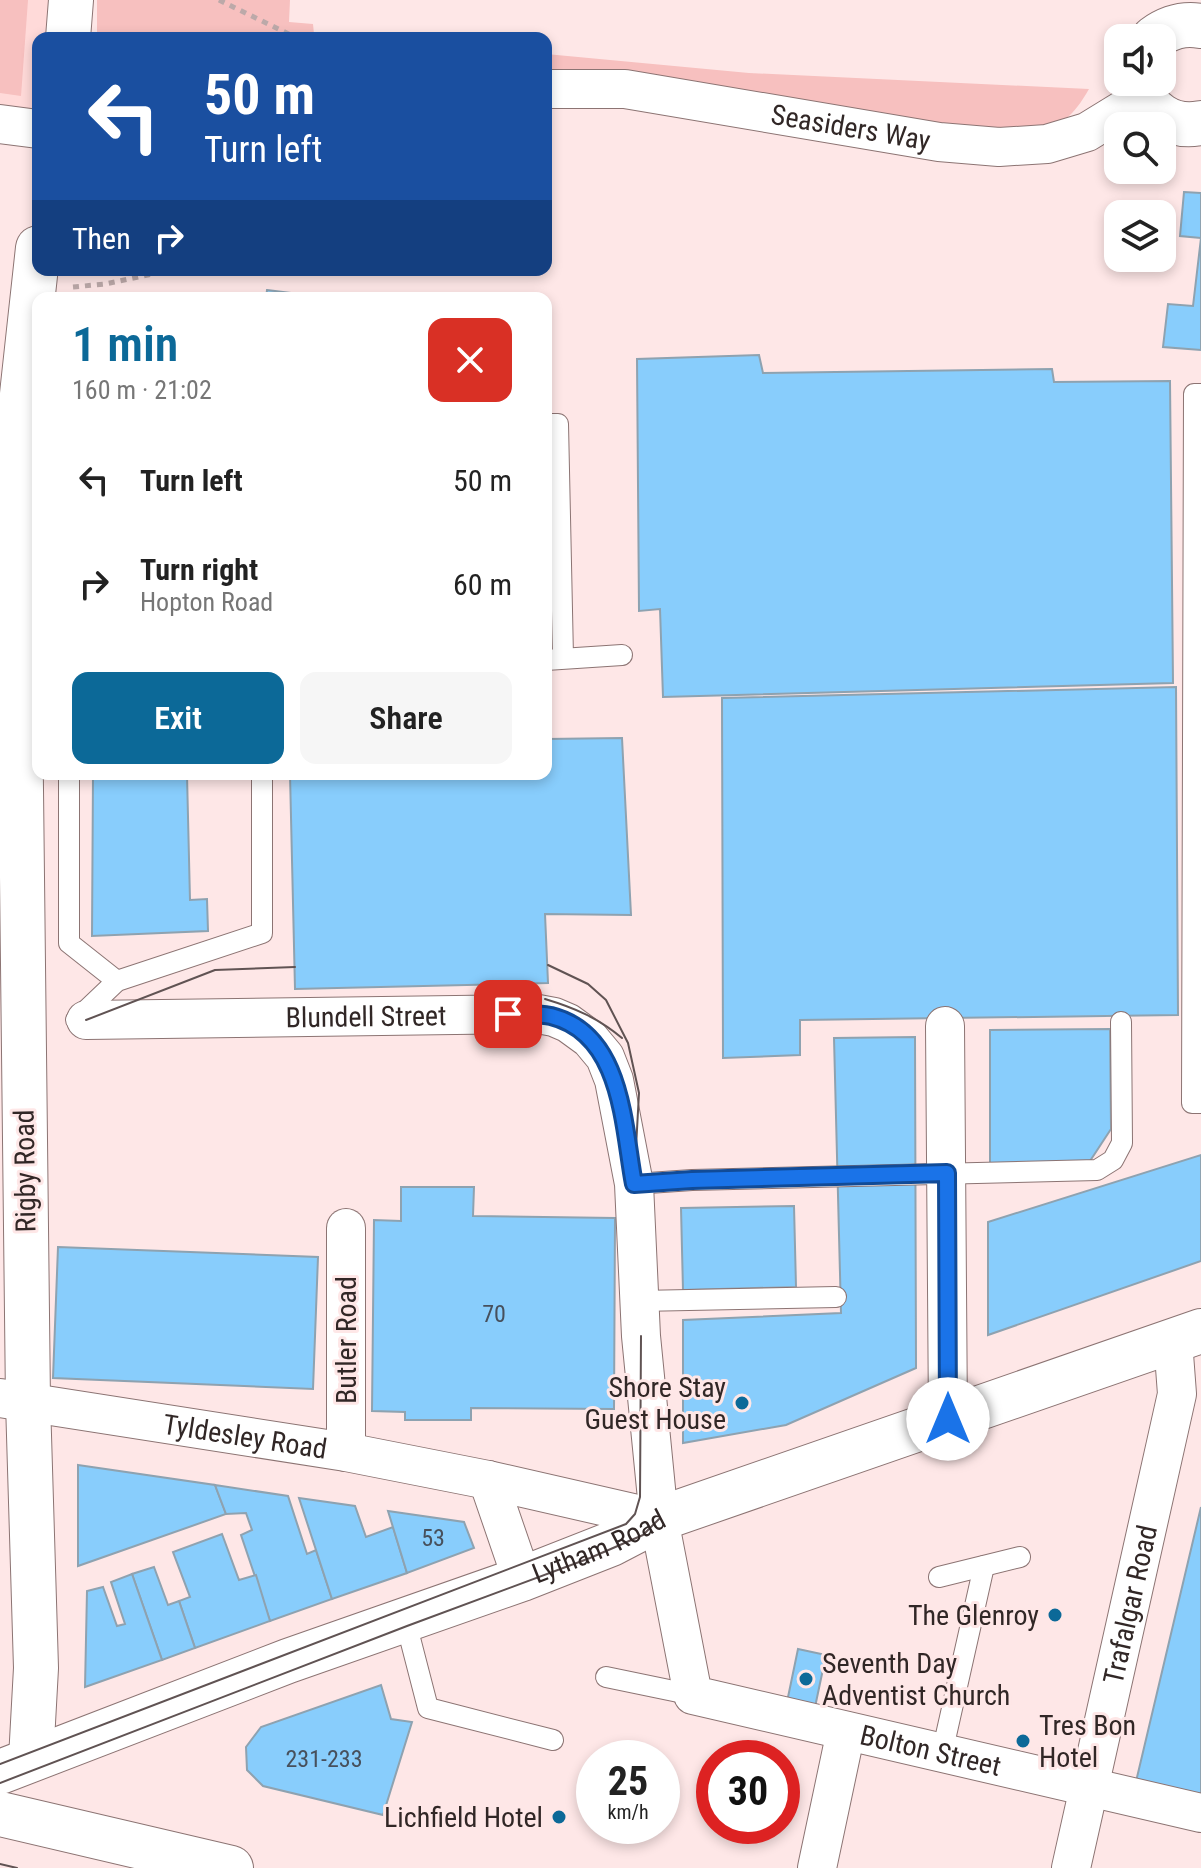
<!DOCTYPE html>
<meta charset="utf-8">
<style>
:root{--surface:#fff;--page:#f6f6f6;--text:#222;--muted:#767676;--accent:#0c6998}
body{margin:0;font-family:"Roboto Condensed",sans-serif;background:var(--page);color:var(--text);height:100vh;display:flex;flex-direction:column;font-size:30px;white-space:nowrap}
*{box-sizing:border-box;margin:0}
p{font-size:26px;color:var(--muted)}
.icon{flex:none;width:44px;height:44px;fill:none;stroke:currentColor;stroke-width:2;stroke-linecap:round;stroke-linejoin:round}
.map{position:relative;flex:1;overflow:hidden}
.panel{position:absolute;left:32px;top:292px;width:520px;height:488px;display:flex;flex-direction:column;background:var(--surface);border-radius:16px;box-shadow:0 4px 12px #0003}
.panel>*{flex:none}
.top-card{position:absolute;left:32px;top:32px;width:520px;height:244px;border-radius:16px;box-shadow:0 4px 12px #0003;background:#1a4fa0;color:#fff;overflow:hidden}
.buttons{position:absolute;left:1104px;top:24px;display:grid;gap:16px}
.buttons a{display:grid;place-items:center;width:72px;height:72px;border-radius:16px;background:var(--surface);box-shadow:0 4px 12px #0003;font-size:40px}
.speed{position:absolute;left:576px;top:1740px;display:flex;gap:16px;font-size:40px;font-weight:700;text-align:center}
.speed>*{display:grid;place-content:center;width:104px;height:104px;border-radius:50%;background:var(--surface);box-shadow:0 4px 12px #0003;line-height:1}
.speed small{font-size:20px;font-weight:400}
.speed .limit{border:12px solid #d22;background:#fff;color:#111}
.pin{position:absolute;display:grid;place-items:center;width:68px;height:68px;color:#fff;margin:-34px;border-radius:16px;box-shadow:0 4px 12px #0006}
.me{position:absolute;width:88px;margin:-44px;rotate:0deg;stroke-linejoin:round;filter:drop-shadow(0 0 6px #0008)}
.turn{display:flex;align-items:center;gap:28px;height:168px;padding:0 40px;font-size:36px}
.turn .icon{width:104px;height:104px;stroke-width:2.5}
.turn b{display:block;font-size:56px;line-height:68px}
.then{display:flex;align-items:center;height:76px;padding:0 40px;background:#0003;gap:16px;font-size:30px}
.round{display:grid;place-items:center;flex:none;width:84px;height:84px;border-radius:16px;background:var(--page)}
.summary{display:flex;align-items:center;justify-content:space-between;height:136px;padding:0 40px}
h1{font-size:48px;font-weight:600;line-height:60px;color:var(--accent)}
.action{display:flex;gap:16px;margin-top:auto;padding:16px 40px}
.action a{flex:1;height:92px;border-radius:16px;background:var(--accent);color:#fff;font-size:32px;font-weight:600;line-height:92px;text-align:center}
.action a+a{background:var(--page);color:var(--text)}
ul{padding:0;list-style:none}
li{display:flex;align-items:center;gap:24px;height:104px;padding:0 40px}
li div{flex:1}
li b{display:block;font-size:30px}
li em{font-style:normal}
.map>svg:first-child{display:block}
.built{fill:#ffdad9}
.green{fill:#f7c0bf}
.building{fill:#88cdfc;stroke:#8ea2b0;stroke-width:2}
.lines{fill:none;stroke-linecap:round;stroke-linejoin:round}
.service-casing{stroke:#8c7473;stroke-width:22}
.minor-casing{stroke:#8c7473;stroke-width:40}
.tertiary-casing{stroke:#8c7473;stroke-width:46}
.secondary-casing{stroke:#8c7473;stroke-width:46}
.primary-casing{stroke:#8c7473;stroke-width:46}
.path{stroke:#bca9a9;stroke-width:5;stroke-dasharray:6 6;stroke-linecap:butt}
.service{stroke:#fff;stroke-width:20}
.minor{stroke:#fff;stroke-width:38}
.tertiary{stroke:#fff;stroke-width:44}
.secondary{stroke:#fff;stroke-width:44}
.primary{stroke:#fff;stroke-width:44}
.tram{stroke:#605353;stroke-width:2}
.route-casing{stroke:#114b97;stroke-width:20}
.route{stroke:#1a73e8;stroke-width:14}
.poi-dot{fill:#0c6998;stroke:#fee7e7;stroke-width:3}
.labels{text-anchor:middle;dominant-baseline:central;stroke-width:6;stroke-linejoin:round;paint-order:stroke}
.number-label{font-size:24px;fill:#47505c}
.street-label{font-size:28px;fill:#312726;stroke:#fee7e7}
.poi-label{font-size:28px;fill:#312726;stroke:#fee7e7;text-anchor:end}
</style>
<div class="map">
<svg width="1201" height="1868" viewBox="0 0 1201 1868">
<rect width="100%" height="100%" fill="#fee7e7"/>
<polygon class="built" points="0,0 71,0 68,38 38,38 38,123 0,122"/>
<g class="green">
<polygon points="0,0 28,0 21,96 0,93"/>
<polygon points="97,0 290,0 289,22 313,24 314,34 360,38 97,38"/>
<path d="M546 54 749 73 1089 89C1072 118 1065 122 1034 134L546 88Z"/>
</g>
<g class="building">
<polygon points="1184,192 1201,193 1201,350 1163,347 1168,304 1193,306 1201,238 1180,236"/>
<polygon points="267,290 331,298 266,298"/>
<polygon points="759,355 763,373 1052,369 1054,382 1170,381 1173,683 663,697 660,609 639,611 637,359"/>
<polygon points="1176,687 1178,1015 800,1020 800,1055 723,1058 722,698"/>
<polygon points="622,738 631,915 545,914 548,983 295,989 290,774 546,774 546,739"/>
<polygon points="93,774 187,775 190,900 207,899 208,931 92,936"/>
<polygon points="1110,1029 1111,1129 1088,1164 990,1166 990,1030"/>
<polygon points="915,1037 916,1368 786,1425 683,1443 683,1320 841,1313 834,1038"/>
<polygon points="1201,1155 1201,1261 988,1335 988,1222"/>
<polygon points="401,1187 474,1187 473,1216 615,1218 614,1409 471,1408 471,1420 405,1420 405,1412 372,1411 374,1220 401,1221"/>
<polygon points="794,1206 796,1287 683,1290 681,1208"/>
<polygon points="58,1247 318,1257 313,1389 53,1378"/>
<polygon points="78,1465 215,1485 226,1514 78,1566"/>
<polygon points="215,1485 288,1496 307,1554 316,1550 332,1599 270,1621 241,1535 252,1530 246,1513 226,1514"/>
<polygon points="299,1498 355,1506 366,1537 393,1527 407,1573 332,1599"/>
<polygon points="1201,1507 1201,1806 1134,1790"/>
<polygon points="388,1511 464,1522 474,1548 407,1573"/>
<polygon points="222,1534 239,1580 256,1575 270,1621 195,1648 179,1601 190,1597 173,1552"/>
<polygon points="154,1567 168,1605 179,1601 195,1648 162,1660 132,1574"/>
<polygon points="132,1574 162,1660 85,1687 87,1591 103,1587 117,1626 125,1624 111,1582"/>
<polygon points="798,1649 826,1655 815,1707 787,1702"/>
<polygon points="381,1685 391,1719 412,1722 383,1815 263,1786 247,1770 246,1747 261,1727"/>
</g>
<g class="lines">
<defs>
<g id="service">
<polyline points="1201,394 1194,394 1192,1103 1201,1103"/>
<polyline points="546,424 558,424 563,657"/>
<polyline points="546,660 622,655"/>
<polyline points="69,774 69,943 117,981"/>
<polyline points="76,1020 117,981 262,933 262,774"/>
<polyline points="634,1184 692,1180 1097,1170 1113,1160 1122,1143 1121,1022"/>
<polyline points="639,1301 836,1297"/>
<polyline points="939,1577 1020,1557"/>
<polyline points="405,1619 428,1708 553,1740"/>
<polyline points="606,1677 693,1695"/>
<polyline points="942,1753 984,1566"/>
</g>
<g id="minor">
<path id="s1" d="M546 89H625L939 142 999 147 1047 144 1087 132 1144 97"/>
<polyline points="0,124 38,129"/>
<path id="s2" d="M86 1020 538 1014 554 1017 568 1023 590 1039 605 1057 614 1080 634 1184 641 1336 659 1519 693 1695 1201 1813"/>
<polyline points="945,1026 948,1419"/>
<path id="s3" d="M0 1398 346 1452 488 1480 659 1519"/>
<polyline points="346,1452 346,1228"/>
<polyline points="488,1480 522,1579"/>
<polyline points="817,1868 846,1731"/>
<path id="s4" d="M1071 1868 1177 1394 1173 1341"/>
</g>
<g id="tertiary">
<polyline points="68,38 71,0"/>
<path d="M1154 38C1169 27 1183 23 1201 26"/>
<path d="M1139 82C1145 112 1172 129 1201 123"/>
<polyline points="31,1759 36,1668 28,1402 17,440 38,248"/>
</g>
<g id="secondary">
<path id="s5" d="M0 1772 288 1661 522 1579 611 1544 659 1519 1201 1331"/>
</g>
<polyline id="primary" points="0,1814 231,1868"/>
</defs>
<use href="#service" class="service-casing"/>
<use href="#minor" class="minor-casing"/>
<use href="#tertiary" class="tertiary-casing"/>
<use href="#secondary" class="secondary-casing"/>
<use href="#primary" class="primary-casing"/>
<g class="path">
<polyline points="219,0 297,38"/>
<polyline points="73,287 105,284 171,270"/>
</g>
<use href="#service" class="service"/>
<use href="#minor" class="minor"/>
<use href="#tertiary" class="tertiary"/>
<use href="#secondary" class="secondary"/>
<use href="#primary" class="primary"/>
<g class="tram">
<polyline points="548,965 588,984 606,1000 628,1043 639,1093 634,1184"/>
<path d="M545 999C575 1008 598 1018 622 1038"/>
<polyline points="86,1020 215,970 295,967"/>
<polyline points="0,1764 626,1524 635,1514 640,1497 641,1336"/>
<polyline points="0,1783 407,1626 590,1558 643,1535 659,1519"/>
<polyline points="0,1864 17,1868"/>
</g>
</g>
<g class="lines">
<defs>
<path id="route" d="M508 1014C522 1014 537 1013 551 1016 623 1034 623 1126 634 1184L692 1180 947 1173 948 1419"/>
</defs>
<use href="#route" class="route-casing"/>
<use href="#route" class="route"/>
</g>
<g class="poi-dot">
<circle cx="742" cy="1403" r="8"/>
<circle cx="1055" cy="1615" r="8"/>
<circle cx="806" cy="1679" r="8"/>
<circle cx="1023" cy="1741" r="8"/>
<circle cx="559" cy="1817" r="8"/>
</g>
<g class="labels">
<g class="number-label">
<text x="494" y="1314">70</text>
<text x="433" y="1538">53</text>
<text x="324" y="1759">231-233</text>
</g>
<g class="street-label">
<text stroke="none"><textPath href="#s1" startOffset="308">Seasiders Way</textPath></text>
<text stroke="none"><textPath href="#s2" startOffset="280">Blundell Street</textPath></text>
<text transform="translate(25 1171) rotate(-91)">Rigby Road</text>
<text transform="translate(346 1340) rotate(-90)">Butler Road</text>
<text stroke="none"><textPath href="#s3" startOffset="248">Tyldesley Road</textPath></text>
<text stroke="none"><textPath href="#s5" startOffset="640">Lytham Road</textPath></text>
<text stroke="none"><textPath href="#s4" startOffset="270">Trafalgar Road</textPath></text>
<text stroke="none"><textPath href="#s2" startOffset="1424">Bolton Street</textPath></text>
</g>
<g class="poi-label">
<text x="726" y="1387">Shore Stay<tspan x="726" dy="32">Guest House</tspan></text>
<text x="1039" y="1615">The Glenroy</text>
<text x="822" y="1663" text-anchor="start">Seventh Day<tspan x="822" dy="32">Adventist Church</tspan></text>
<text x="1039" y="1725" text-anchor="start">Tres Bon<tspan x="1039" dy="32">Hotel</tspan></text>
<text x="543" y="1817">Lichfield Hotel</text>
</g>
</g>
</svg>
<div class="buttons">
<a><svg class="icon" aria-label="sound" viewBox="0 0 24 24"><path d="M4 9h4l5-4v14l-5-4H4zM17 9q2 3 0 6"/></svg></a>
<a><svg class="icon" aria-label="search" viewBox="0 0 24 24"><circle cx="10" cy="10" r="6"/><path d="M15 15l6 6"/></svg></a>
<a><svg class="icon" aria-label="layers" viewBox="0 0 24 24"><path d="M12 4l9 5-9 5-9-5zM3 14l9 5 9-5"/></svg></a>
</div>
<div class="speed"><div>25<small>km/h</small></div><div class="limit">30</div></div>
<div class="pin" style="left:508px;top:1014px;background:#d93025"><svg class="icon" aria-label="arrive" viewBox="0 0 24 24"><path d="M6 21V4h12l-3 4 3 4H6"/></svg></div>
<svg class="me" style="left:948px;top:1419px" viewBox="-20 -20 40 40"><circle r="19" fill="#fff"/><path d="M0-13L10 11 0 6-10 11z" fill="#1a73e8"/></svg>
<div class="top-card">
<div class="turn"><svg class="icon" aria-label="left" viewBox="0 0 24 24"><path d="M17 20v-9H6M10 6l-5 5 5 5"/></svg><div><b>50 m</b>Turn left</div></div>
<div class="then">Then<svg class="icon" aria-label="right" viewBox="0 0 24 24"><path d="M7 20v-9h11M14 6l5 5-5 5"/></svg></div>
</div>
<section class="panel">
<div class="summary"><div><h1>1 min</h1><p>160 m · 21:02</p></div><a class="round" style="background:#d93025;color:#fff"><svg class="icon" aria-label="close" viewBox="0 0 24 24"><path d="M6 6l12 12M18 6L6 18"/></svg></a></div>
<ul>
<li><svg class="icon" aria-label="left" viewBox="0 0 24 24"><path d="M17 20v-9H6M10 6l-5 5 5 5"/></svg><div><b>Turn left</b></div><em>50 m</em></li>
<li><svg class="icon" aria-label="right" viewBox="0 0 24 24"><path d="M7 20v-9h11M14 6l5 5-5 5"/></svg><div><b>Turn right</b><p>Hopton Road</p></div><em>60 m</em></li>
</ul>
<div class="action"><a>Exit</a><a>Share</a></div>
</section>
</div>
